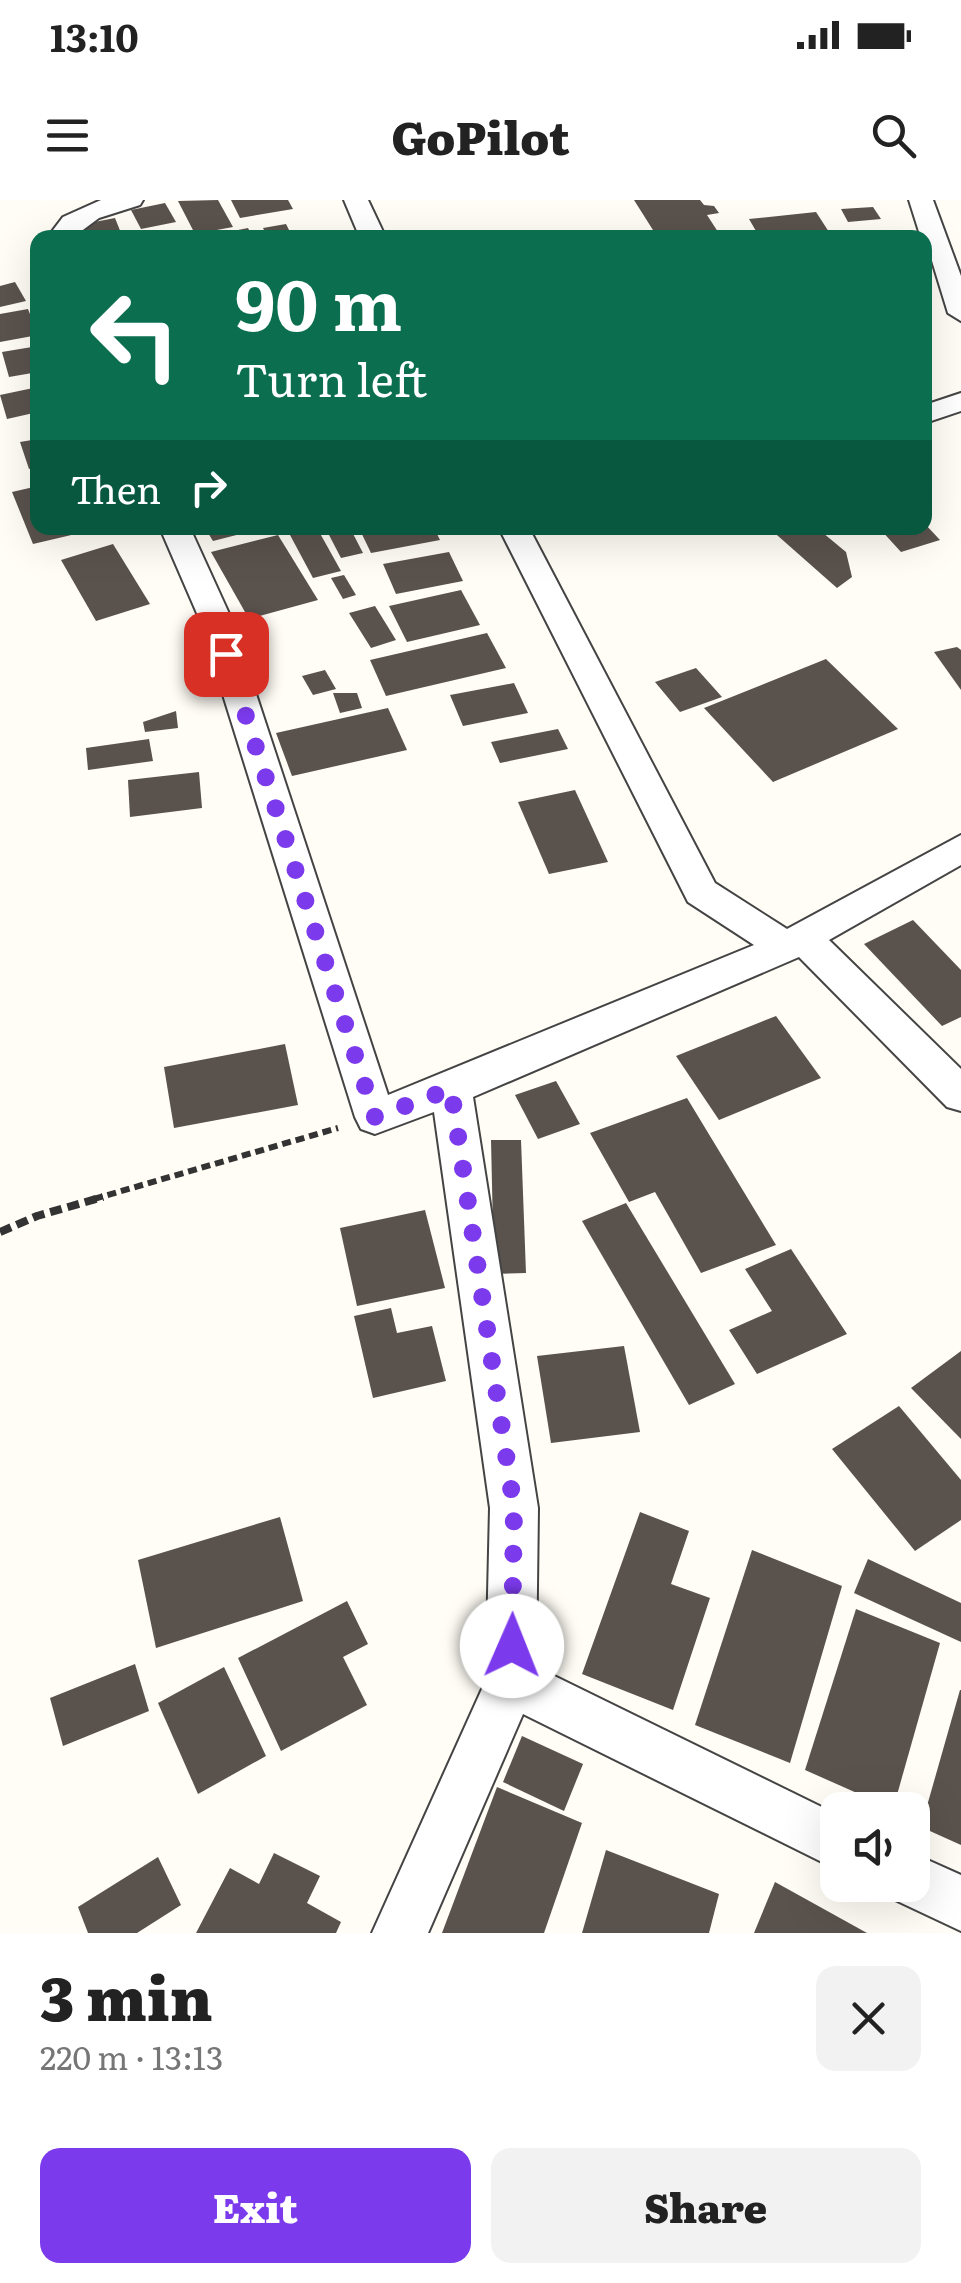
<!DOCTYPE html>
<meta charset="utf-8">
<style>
:root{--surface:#fff;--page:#f2f2f2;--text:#222;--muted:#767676;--accent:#7c3aed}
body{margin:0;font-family:Literata,serif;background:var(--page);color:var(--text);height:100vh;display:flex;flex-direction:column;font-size:38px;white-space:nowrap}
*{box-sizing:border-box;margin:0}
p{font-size:32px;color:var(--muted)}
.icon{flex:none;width:55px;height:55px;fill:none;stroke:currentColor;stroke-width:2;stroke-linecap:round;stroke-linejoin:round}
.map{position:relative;height:1733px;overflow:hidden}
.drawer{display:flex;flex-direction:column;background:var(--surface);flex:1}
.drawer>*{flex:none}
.banner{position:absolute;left:30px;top:30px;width:902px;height:305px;border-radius:20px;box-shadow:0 10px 40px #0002;background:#0b6e4f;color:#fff;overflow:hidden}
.fabs{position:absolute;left:820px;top:1592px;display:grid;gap:20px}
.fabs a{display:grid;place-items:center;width:110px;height:110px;border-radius:20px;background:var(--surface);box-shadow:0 10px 40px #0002;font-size:50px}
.pin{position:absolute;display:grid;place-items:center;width:85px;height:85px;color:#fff;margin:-42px;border-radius:20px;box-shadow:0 5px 15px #0006}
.me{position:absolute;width:110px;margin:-55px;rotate:1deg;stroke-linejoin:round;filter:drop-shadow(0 0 8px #0008)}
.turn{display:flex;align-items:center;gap:35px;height:210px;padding:0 40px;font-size:45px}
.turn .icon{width:130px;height:130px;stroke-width:2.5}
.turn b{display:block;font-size:70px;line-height:85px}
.then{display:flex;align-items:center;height:95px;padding:0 40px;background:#0003;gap:20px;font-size:38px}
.round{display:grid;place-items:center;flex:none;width:105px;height:105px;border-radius:20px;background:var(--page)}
.headline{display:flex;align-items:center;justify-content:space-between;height:170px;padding:0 40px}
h1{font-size:60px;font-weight:800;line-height:75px}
.action{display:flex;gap:20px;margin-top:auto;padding:20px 40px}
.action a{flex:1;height:115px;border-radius:20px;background:var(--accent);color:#fff;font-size:40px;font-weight:800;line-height:115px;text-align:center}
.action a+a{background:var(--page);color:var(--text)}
.status{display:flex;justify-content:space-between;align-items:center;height:70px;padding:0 50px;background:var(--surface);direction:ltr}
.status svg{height:28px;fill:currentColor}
header{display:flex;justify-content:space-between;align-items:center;height:130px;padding:0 40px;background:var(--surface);font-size:45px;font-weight:800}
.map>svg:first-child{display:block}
.building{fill:#5a524d}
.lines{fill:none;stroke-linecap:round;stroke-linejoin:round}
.minor-casing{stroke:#444;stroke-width:4}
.path-far1{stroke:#333;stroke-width:6;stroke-dasharray:9 5;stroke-linecap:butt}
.path{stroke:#333;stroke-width:8;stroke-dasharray:12 6;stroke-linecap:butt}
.minor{fill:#fff;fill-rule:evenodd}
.route{stroke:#7c3aed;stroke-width:18;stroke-dasharray:0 32.4}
</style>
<div class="status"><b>13:10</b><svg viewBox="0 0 49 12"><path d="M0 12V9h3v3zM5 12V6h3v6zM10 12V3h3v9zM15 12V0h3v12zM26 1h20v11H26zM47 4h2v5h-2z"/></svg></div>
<header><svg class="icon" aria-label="menu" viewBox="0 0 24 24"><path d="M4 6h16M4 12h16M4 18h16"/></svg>GoPilot<svg class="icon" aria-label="search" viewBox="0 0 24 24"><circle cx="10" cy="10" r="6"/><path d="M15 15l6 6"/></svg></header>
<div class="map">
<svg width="961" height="1733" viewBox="0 0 961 1733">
<rect width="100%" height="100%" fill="#fffdf5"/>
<g class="building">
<polygon points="218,0 233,27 195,34 178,1"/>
<polygon points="231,0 288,0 293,9 240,18"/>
<polygon points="634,0 700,0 704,5 714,6 719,13 707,15 720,35 658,38"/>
<polygon points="165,3 176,22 141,29 131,10"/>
<polygon points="873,7 881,19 848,22 841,9"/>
<polygon points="816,12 829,32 818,38 760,38 749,19"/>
<polygon points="115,18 123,38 84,38 79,25"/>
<polygon points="286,24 293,38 268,38 263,28"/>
<polygon points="248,28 253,38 208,38 208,36"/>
<polygon points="15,82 26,101 0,107 0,86"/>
<polygon points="28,109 38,135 0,142 0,114"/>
<polygon points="38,146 38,172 9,177 2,152"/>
<polygon points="38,187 38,212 7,219 0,195"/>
<polygon points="38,239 38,267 29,269 20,242"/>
<polygon points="38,286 38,328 97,329 33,344 12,292"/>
<polygon points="925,324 940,340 901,352 880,329 868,332 864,328 925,328"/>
<polygon points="205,328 260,328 260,329 213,341"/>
<polygon points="317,328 341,371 313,378 290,335"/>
<polygon points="350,328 363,353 341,358 328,333"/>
<polygon points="359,328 434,328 440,340 371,353"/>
<polygon points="769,328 817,328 846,352 852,377 837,388"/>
<polygon points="278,335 318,400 249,419 211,352"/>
<polygon points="113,344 150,404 96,421 61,360"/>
<polygon points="449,352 463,381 396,394 383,364"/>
<polygon points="344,375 356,395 343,399 331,378"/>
<polygon points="461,390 480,425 407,442 389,406"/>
<polygon points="375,406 396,440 371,448 349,413"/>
<polygon points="487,433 506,468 386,496 370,460"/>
<polygon points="957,447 961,450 961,490 934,452"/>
<polygon points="826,459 898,529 773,582 704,508"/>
<polygon points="696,468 722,497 680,512 655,482"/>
<polygon points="325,470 336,489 313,495 302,476"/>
<polygon points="514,483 528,513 463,526 450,495"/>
<polygon points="333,493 357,493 362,508 340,513"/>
<polygon points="388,508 407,550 292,576 276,533"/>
<polygon points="176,511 178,528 145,532 143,522"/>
<polygon points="558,529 568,549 500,563 491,542"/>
<polygon points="149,539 153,561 88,570 86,548"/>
<polygon points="199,572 202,608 130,617 128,580"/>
<polygon points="575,590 608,662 549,674 518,602"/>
<polygon points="913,720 961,770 961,817 942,826 864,744"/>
<polygon points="776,816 821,878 719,920 676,856"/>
<polygon points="285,844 298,905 174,928 164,867"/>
<polygon points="556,881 580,924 538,939 515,895"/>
<polygon points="687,898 776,1045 701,1073 655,992 629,1002 590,933"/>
<polygon points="491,940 521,940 526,1073 494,1074"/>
<polygon points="626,1003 735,1184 689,1205 582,1021"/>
<polygon points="425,1010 445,1088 357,1106 340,1028"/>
<polygon points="791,1049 847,1134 757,1174 729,1130 772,1111 745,1069"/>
<polygon points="391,1108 397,1133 432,1126 446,1181 373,1198 354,1116"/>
<polygon points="624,1146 640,1232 551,1243 537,1156"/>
<polygon points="961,1151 961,1239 911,1188"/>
<polygon points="899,1206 961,1280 961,1320 915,1351 832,1249"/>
<polygon points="640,1312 689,1331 671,1384 710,1398 673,1510 582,1474"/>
<polygon points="280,1317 303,1401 156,1448 138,1360"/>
<polygon points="752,1350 842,1386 790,1563 695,1525"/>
<polygon points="868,1359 961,1403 961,1442 854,1393"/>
<polygon points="347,1401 368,1444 343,1457 367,1505 281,1551 238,1458"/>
<polygon points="856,1409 940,1443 893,1609 805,1570"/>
<polygon points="135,1464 149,1511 63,1546 50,1498"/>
<polygon points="224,1467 266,1556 198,1594 158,1503"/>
<polygon points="960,1490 961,1490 961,1645 921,1627"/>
<polygon points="522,1536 583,1564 564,1611 503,1582"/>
<polygon points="497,1587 582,1623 544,1733 442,1733"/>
<polygon points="606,1650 719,1694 709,1733 582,1733"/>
<polygon points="274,1653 320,1676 307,1703 341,1722 336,1733 196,1733 230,1668 259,1684"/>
<polygon points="158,1657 181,1705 137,1733 88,1733 78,1707"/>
<polygon points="775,1682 867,1733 754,1733"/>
</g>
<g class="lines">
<defs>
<g id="minor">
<polygon points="101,0 143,0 140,5 99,18 72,38 47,38 63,17"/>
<polygon points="344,0 368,0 386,38 360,38"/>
<polygon points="909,0 933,0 961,76 961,121 948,113 925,38 921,38"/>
<polygon points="961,193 961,211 925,223 925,205"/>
<polygon points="160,328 190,328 231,418 388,895 754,745 688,702 499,328 529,328 715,683 787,729 961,635 961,665 829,740 961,869 961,911 947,907 799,757 473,897 538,1308 536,1467 838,1615 838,1670 523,1514 428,1733 372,1733 486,1480 490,1308 434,912 375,934 361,929 355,917 199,418"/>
<polygon points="912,1653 961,1675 961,1731 893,1699 887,1685 912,1685"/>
</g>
</defs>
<use href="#minor" class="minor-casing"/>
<polyline class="path-far1" points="94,999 338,928"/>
<polyline class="path" points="0,1032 37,1016 103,997"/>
<use href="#minor" class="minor"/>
</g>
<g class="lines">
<polyline class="route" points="226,454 375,917 451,889 514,1308 512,1446"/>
</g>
</svg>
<div class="fabs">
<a><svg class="icon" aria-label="sound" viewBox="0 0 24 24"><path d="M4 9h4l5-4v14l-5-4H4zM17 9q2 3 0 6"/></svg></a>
</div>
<div class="pin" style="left:226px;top:454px;background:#d93025"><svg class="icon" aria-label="arrive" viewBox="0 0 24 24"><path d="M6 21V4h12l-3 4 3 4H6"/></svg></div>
<svg class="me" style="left:512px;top:1446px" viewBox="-20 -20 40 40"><circle r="19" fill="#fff"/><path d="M0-13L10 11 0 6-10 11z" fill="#7c3aed"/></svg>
<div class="banner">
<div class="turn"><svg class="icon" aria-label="left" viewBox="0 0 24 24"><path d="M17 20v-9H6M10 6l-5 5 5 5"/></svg><div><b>90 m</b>Turn left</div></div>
<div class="then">Then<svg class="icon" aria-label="right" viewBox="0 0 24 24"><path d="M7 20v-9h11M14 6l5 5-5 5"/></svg></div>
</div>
</div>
<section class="drawer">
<div class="headline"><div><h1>3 min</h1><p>220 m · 13:13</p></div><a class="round"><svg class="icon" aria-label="close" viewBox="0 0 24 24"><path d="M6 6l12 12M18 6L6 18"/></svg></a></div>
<div class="action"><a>Exit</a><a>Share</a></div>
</section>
